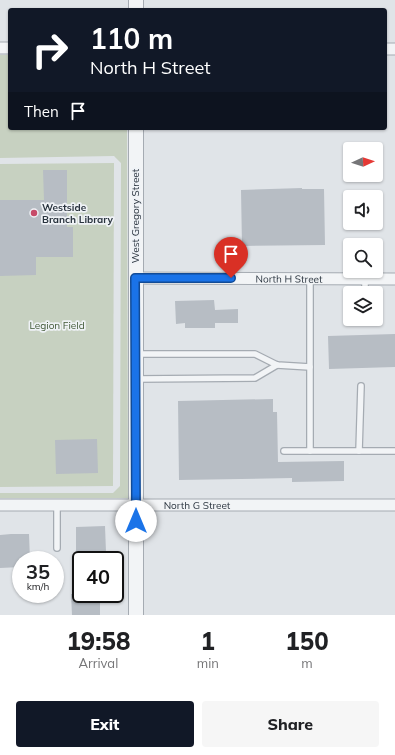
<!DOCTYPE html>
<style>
:root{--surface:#fff;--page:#f6f6f6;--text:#202124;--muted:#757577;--accent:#111827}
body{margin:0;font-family:Mulish,sans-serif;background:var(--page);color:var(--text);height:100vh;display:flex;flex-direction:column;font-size:15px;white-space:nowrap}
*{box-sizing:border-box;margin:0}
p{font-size:13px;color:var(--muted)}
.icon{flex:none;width:22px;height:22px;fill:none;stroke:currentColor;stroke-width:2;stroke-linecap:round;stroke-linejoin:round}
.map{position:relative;height:615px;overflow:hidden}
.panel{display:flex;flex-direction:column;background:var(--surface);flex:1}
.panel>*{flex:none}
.hud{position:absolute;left:8px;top:8px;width:379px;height:122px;border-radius:4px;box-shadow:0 1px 3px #0004;background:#111827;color:#fff;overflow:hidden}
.needle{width:26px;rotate:87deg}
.buttons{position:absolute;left:343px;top:142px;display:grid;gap:8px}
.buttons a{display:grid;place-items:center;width:40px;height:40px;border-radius:4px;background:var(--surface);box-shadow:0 1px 3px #0004;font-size:20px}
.speed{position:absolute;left:12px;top:551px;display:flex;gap:8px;font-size:20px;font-weight:700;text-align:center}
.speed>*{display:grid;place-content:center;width:52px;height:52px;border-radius:50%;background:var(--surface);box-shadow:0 1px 3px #0004;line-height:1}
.speed small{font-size:10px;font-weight:400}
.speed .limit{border:2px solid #111;border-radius:6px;background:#fff;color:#111}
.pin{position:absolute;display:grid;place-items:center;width:34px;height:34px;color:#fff;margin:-41px -17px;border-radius:50% 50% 50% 0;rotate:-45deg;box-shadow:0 0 4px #0007}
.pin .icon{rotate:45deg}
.me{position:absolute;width:44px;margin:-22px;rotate:0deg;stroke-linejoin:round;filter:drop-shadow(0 0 3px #0008)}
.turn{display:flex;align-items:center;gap:14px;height:84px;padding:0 16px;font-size:18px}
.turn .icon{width:52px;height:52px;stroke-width:2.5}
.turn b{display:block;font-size:28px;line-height:34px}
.then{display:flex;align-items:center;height:38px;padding:0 16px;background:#0003;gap:8px;font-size:15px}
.eta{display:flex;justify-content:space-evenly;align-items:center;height:68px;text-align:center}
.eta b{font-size:24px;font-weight:800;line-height:28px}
.primary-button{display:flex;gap:8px;margin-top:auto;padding:8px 16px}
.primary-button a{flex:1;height:46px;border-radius:4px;background:var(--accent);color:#fff;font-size:16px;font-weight:800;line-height:46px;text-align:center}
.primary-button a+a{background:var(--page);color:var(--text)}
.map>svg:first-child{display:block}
.green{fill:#c7d1c1}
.building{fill:#b7bdc4}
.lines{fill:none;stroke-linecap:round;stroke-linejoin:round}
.service-casing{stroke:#a5abb2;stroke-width:8}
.minor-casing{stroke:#a5abb2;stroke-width:13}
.tertiary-casing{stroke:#a5abb2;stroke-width:16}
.service{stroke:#f2f4f6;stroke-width:5.5}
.minor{stroke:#f2f4f6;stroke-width:11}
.tertiary{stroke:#f2f4f6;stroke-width:14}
.route-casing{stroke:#114b97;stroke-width:10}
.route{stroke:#1a73e8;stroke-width:7}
.poi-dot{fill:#c74b69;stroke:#eff2f6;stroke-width:1.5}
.labels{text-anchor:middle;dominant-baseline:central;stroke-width:3.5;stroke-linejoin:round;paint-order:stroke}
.poi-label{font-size:10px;font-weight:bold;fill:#29333e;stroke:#eff2f6;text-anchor:start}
.street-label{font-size:10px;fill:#29333e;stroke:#eff2f6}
.park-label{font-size:10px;fill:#415937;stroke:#eff2f6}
</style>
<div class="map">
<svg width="395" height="615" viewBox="0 0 395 615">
<rect width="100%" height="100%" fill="#e0e4e8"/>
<g class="green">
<polygon points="0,55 10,55 10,128 127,128 128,498 0,498 0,493 113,493 120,486 121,163 114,156 0,158"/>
<polygon points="114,163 113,486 0,487 0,164"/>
</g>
<g class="building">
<polygon points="43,170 67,170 67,227 73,227 73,257 36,257 36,275 0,276 0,200 44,200"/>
<polygon points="302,188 302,189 324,189 325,245 242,246 241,190"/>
<polygon points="214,300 215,310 238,309 238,323 215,323 215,328 185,328 185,323 176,324 175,301"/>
<polygon points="395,334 395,367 329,369 328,336"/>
<polygon points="273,399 273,412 277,412 278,462 344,461 344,481 292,482 292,478 179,480 178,401"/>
<polygon points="97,439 98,473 56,474 55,440"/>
<polygon points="105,526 106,552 76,552 76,527"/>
<polygon points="11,534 29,534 30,560 21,560 21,567 0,568 0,535"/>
<polygon points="71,594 100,594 100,615 72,615"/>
</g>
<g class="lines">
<defs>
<g id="service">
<polyline points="365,293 365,279"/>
<polyline points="364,321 364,319"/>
<polyline points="137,354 255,354 277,365 310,367"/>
<polyline points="137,379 255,378 277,365"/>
<polyline points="284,451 395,451"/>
<polyline points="310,451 310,278"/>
<polyline points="359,451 361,386"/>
<polyline points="57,548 57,505"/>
</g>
<g id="minor">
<polyline points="0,48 10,48"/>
<polyline points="385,49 395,49"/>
<path id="s1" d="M135 278 395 279"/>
<path id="s2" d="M0 505H395"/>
</g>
<g id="tertiary">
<polyline points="136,10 136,0"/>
<polyline points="136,128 136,615"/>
</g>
</defs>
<use href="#service" class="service-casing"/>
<use href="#minor" class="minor-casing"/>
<use href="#tertiary" class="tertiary-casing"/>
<use href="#service" class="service"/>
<use href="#minor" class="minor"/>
<use href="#tertiary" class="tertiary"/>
</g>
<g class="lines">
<defs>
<polyline id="route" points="136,521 135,278 231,278"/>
</defs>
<use href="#route" class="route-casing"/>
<use href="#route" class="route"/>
</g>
<circle class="poi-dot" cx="34" cy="213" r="4"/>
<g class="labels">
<g class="poi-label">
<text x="42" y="207">Westside<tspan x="42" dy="12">Branch Library</tspan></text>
</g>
<g class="street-label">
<text transform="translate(135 216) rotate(-90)">West Gregory Street</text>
<text stroke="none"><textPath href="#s1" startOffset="154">North H Street</textPath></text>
<text stroke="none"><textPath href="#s2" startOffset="197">North G Street</textPath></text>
</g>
<g class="park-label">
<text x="57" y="325">Legion Field</text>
</g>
</g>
</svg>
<div class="buttons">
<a><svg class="needle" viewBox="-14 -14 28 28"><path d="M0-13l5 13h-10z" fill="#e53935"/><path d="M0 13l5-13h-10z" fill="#757577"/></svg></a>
<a><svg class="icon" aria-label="sound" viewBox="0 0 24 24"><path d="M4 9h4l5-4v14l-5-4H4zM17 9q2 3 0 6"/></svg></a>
<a><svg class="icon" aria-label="search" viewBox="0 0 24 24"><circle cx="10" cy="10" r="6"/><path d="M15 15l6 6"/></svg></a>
<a><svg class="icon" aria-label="layers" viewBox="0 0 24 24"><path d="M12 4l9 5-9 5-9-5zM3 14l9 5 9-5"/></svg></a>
</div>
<div class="speed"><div>35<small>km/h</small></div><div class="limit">40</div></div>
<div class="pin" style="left:231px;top:278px;background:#d93025"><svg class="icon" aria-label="arrive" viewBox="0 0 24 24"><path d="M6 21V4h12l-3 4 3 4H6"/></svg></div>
<svg class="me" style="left:136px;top:521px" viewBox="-20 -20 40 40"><circle r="19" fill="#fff"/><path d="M0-13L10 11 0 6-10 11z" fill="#1a73e8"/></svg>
<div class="hud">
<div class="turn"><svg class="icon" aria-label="right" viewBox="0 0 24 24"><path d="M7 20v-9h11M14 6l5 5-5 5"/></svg><div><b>110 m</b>North H Street</div></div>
<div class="then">Then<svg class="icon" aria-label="arrive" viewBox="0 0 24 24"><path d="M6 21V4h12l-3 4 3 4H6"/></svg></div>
</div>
</div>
<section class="panel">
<div class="eta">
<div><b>19:58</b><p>Arrival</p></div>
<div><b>1</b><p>min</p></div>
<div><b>150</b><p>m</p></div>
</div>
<div class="primary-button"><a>Exit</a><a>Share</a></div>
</section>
